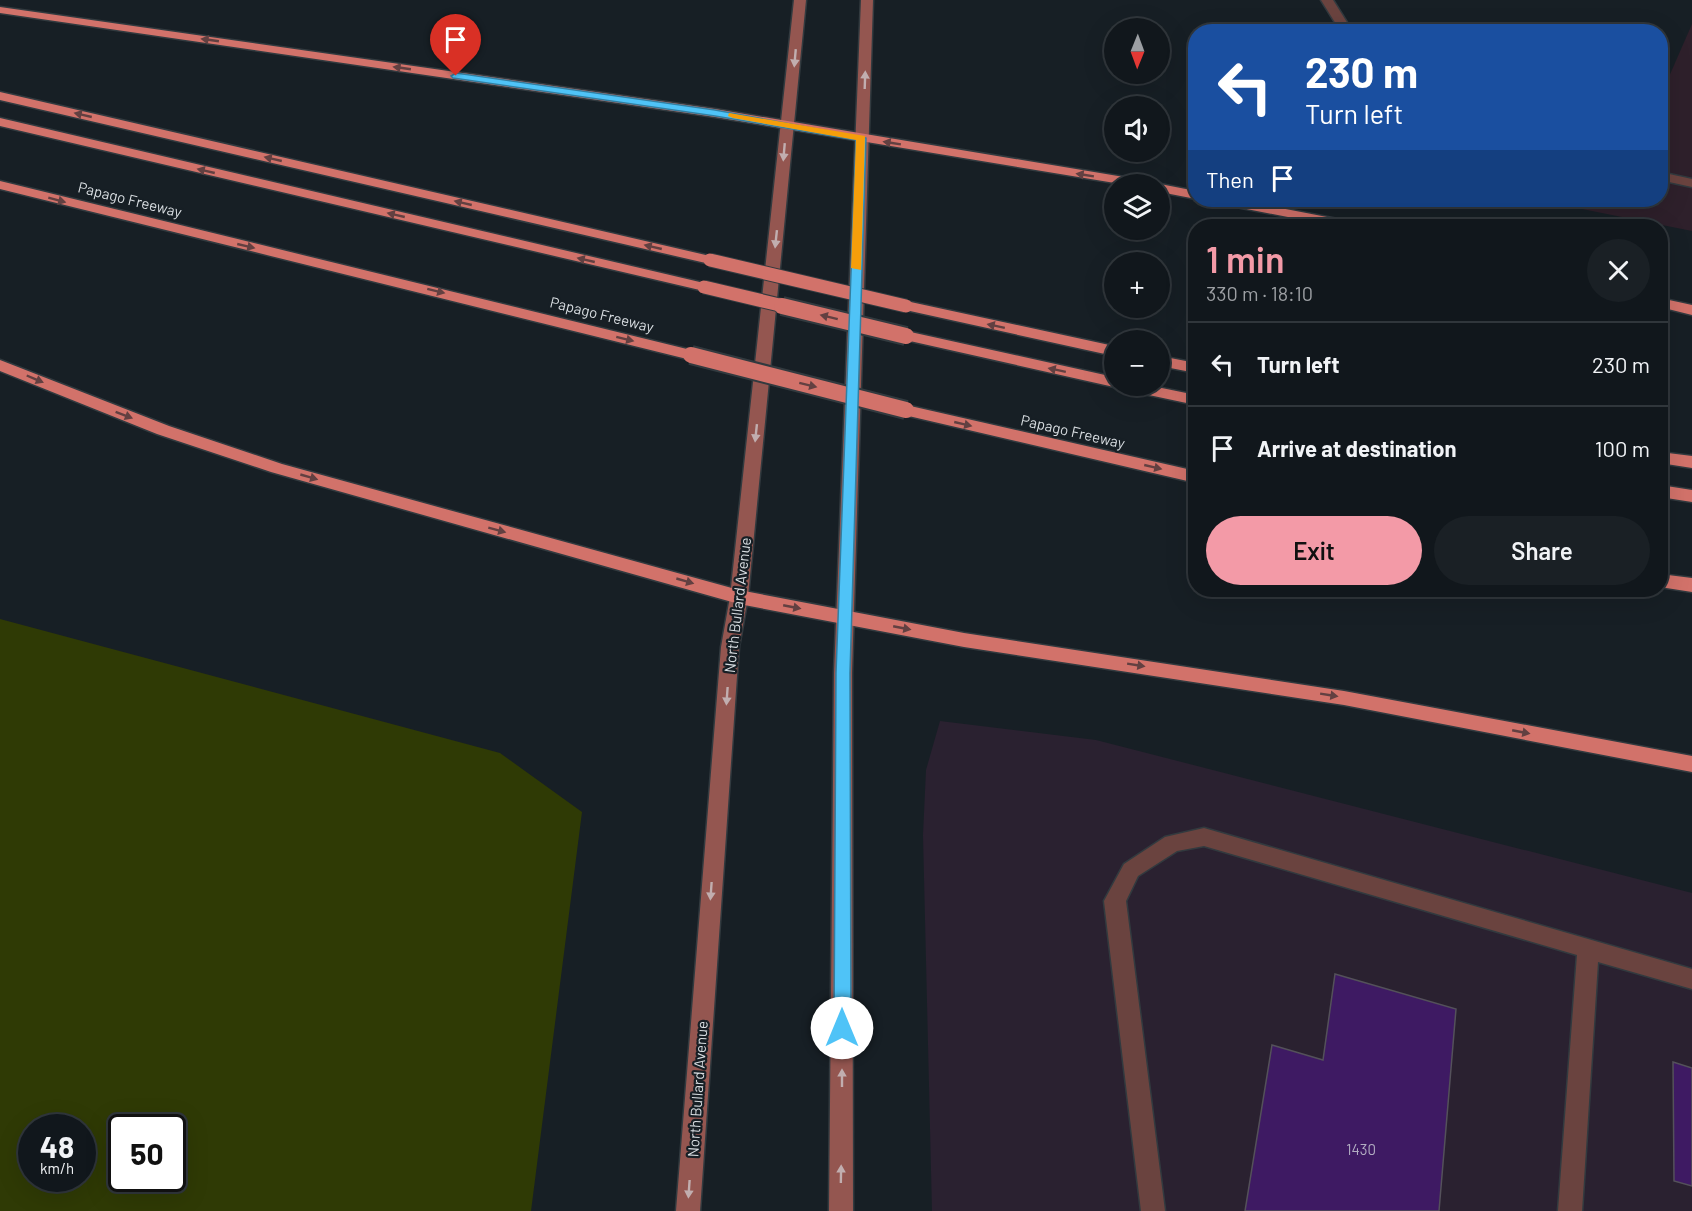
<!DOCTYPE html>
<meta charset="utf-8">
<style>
:root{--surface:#11171c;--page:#1a2025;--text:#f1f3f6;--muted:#9c9fa3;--line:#30363b;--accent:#f39aa7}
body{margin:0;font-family:Barlow,sans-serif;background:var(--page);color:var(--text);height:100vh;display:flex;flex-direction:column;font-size:22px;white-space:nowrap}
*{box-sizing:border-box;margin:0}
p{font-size:20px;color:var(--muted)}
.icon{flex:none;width:33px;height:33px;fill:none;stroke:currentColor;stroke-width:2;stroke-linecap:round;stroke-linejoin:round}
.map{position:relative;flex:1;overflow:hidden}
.panel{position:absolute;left:1188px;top:219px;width:480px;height:378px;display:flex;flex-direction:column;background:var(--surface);border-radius:24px;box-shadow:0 6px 24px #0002,0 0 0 2px var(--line)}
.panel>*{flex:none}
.top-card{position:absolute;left:1188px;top:24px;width:480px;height:183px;border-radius:24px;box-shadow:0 6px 24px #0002,0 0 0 2px var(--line);background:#1a4fa0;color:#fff;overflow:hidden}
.needle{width:39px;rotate:181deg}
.tools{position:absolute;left:1104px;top:18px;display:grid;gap:12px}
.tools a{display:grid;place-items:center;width:66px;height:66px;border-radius:50%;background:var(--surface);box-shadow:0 6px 24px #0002,0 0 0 2px var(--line);font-size:30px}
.speed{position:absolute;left:18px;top:1114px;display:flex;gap:12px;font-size:30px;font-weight:700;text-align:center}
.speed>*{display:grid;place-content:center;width:78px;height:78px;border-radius:50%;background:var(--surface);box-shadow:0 6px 24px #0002,0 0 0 2px var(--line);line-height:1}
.speed small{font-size:15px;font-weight:400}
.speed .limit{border:3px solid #111;border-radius:9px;background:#fff;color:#111}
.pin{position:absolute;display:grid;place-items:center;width:51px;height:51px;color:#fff;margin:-62px -26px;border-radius:50% 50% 50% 0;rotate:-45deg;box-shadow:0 0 6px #0007}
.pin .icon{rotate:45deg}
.me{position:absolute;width:66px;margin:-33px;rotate:0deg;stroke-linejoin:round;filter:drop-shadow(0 0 4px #0008)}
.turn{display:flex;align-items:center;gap:21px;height:126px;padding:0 18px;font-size:27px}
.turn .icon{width:78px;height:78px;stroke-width:2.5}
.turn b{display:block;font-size:42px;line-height:51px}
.then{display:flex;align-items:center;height:57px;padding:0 18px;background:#0003;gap:12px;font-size:22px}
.round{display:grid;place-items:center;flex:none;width:63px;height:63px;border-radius:32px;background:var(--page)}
.headline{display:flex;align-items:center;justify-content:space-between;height:102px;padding:0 18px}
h1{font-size:36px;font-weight:600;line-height:45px;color:var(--accent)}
.action{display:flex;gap:12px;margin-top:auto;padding:12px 18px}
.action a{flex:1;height:69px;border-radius:36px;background:var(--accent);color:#111;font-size:24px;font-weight:600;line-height:69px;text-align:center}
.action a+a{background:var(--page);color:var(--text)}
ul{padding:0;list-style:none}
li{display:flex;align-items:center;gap:18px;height:84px;padding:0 18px;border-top:2px solid var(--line)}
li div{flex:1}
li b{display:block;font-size:22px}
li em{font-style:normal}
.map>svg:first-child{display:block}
.commercial{fill:#2a2130}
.industrial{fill:#2e202b}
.green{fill:#2f3a05;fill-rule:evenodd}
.building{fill:#3e1a63;stroke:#54515a;stroke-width:1.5}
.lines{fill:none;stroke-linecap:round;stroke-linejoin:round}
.lane-casing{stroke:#323a3f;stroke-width:3}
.street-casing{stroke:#323a3f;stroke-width:3}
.secondary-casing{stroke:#323a3f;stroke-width:3}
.highway-casing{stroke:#323a3f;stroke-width:3}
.lane{fill:#6a433f;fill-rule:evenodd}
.street{fill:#6a433f;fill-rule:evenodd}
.secondary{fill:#945650;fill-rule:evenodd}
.highway{fill:#d2726a;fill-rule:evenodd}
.highway-bridge-far1-casing{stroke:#323a3f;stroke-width:15;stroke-linecap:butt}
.highway-bridge-casing{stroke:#323a3f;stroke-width:20;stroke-linecap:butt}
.highway-bridge-far1{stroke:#d2726a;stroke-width:13}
.highway-bridge{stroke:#d2726a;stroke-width:16}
.oneway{fill:#624041}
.oneway2{fill:#c1aeaf}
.route{fill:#4fc3f7;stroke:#337fa1;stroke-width:1.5}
.slow{fill:#f59e0b}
.labels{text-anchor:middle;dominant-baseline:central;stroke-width:4.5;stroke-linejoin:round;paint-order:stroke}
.street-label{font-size:15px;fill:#d9dee2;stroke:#171f25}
.near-number-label{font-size:15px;fill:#b2adc2}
</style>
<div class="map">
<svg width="1692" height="1211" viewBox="0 0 1692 1211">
<rect width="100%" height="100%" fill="#171f25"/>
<polygon class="commercial" points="940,721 1096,740 1692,893 1692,1211 932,1211 923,835 926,770"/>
<polygon class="industrial" points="1692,24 1692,231 1552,203 1554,200 1660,200 1661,95"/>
<path class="green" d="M0 619 500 753 582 812 531 1211H0ZM32 1128H82V1179H32ZM122 1128H172V1179H122Z"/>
<g class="building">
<polygon points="1335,974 1456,1009 1439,1211 1245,1211 1272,1045 1323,1060"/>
<polygon points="1673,1062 1692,1068 1692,1186 1674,1181"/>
</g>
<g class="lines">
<defs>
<polygon id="lane" points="1204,828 1692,969 1692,989 1598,962 1582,1211 1558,1211 1577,955 1204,846 1177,851 1138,876 1126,901 1165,1211 1141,1211 1104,901 1124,864 1165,837"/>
<g id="street">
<polygon points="1321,0 1333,0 1353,32 1341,32"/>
<polygon points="1660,172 1692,179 1692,187 1660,180"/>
</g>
<g id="secondary">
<polygon points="794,0 806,0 748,597 739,647 700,1211 676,1211 721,647 730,597"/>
<polygon points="861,0 873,0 852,673 853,1211 829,1211 834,673"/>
</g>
<g id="highway">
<polygon points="0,7 715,109 1142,180 1149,184 1121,184 715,117 0,13"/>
<polygon points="0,92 710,256 717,260 710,264 0,100"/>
<polygon points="0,118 704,283 711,287 704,291 0,126"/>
<polygon points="0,181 691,350 699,355 691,360 0,189"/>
<polygon points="1158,184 1160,184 1196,191 1196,199 1160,192"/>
<polygon points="1214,200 1239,200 1353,222 1360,226 1334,226 1221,204"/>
<polygon points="1660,298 1692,305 1692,315 1660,307"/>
<polygon points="906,301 1114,346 1114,356 901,309 899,306 901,303"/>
<polygon points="906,331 1114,377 1114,386 1120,386 1114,387 901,339 898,336"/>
<polygon points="1160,356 1196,363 1196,373 1160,366"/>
<polygon points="0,360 169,426 282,464 739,590 964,633 1344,691 1692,756 1692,772 1344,705 964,647 739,604 271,472 157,434 0,371"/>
<polygon points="1122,386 1152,386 1196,395 1196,405 1130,391"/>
<polygon points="906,405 1196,471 1196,483 900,414 898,410 900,406"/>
<polygon points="1660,452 1692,456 1692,468 1660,463"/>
<polygon points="1660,485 1692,490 1692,502 1660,497"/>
<polygon points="1660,574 1692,578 1692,592 1660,587"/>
</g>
</defs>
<use href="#lane" class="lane-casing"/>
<use href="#street" class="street-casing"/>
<use href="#secondary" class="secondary-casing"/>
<use href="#highway" class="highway-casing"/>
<use href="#lane" class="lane"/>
<use href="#street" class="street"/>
<use href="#secondary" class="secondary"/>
<use href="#highway" class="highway"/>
<defs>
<g id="highway-bridge-far1">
<polyline points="710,260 906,306"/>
<polyline points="704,287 788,307"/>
</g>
<g id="highway-bridge">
<polyline points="782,306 906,336"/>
<polyline points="691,355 906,410"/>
</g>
</defs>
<use href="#highway-bridge-far1" class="highway-bridge-far1-casing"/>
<use href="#highway-bridge" class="highway-bridge-casing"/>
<use href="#highway-bridge-far1" class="highway-bridge-far1"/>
<use href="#highway-bridge" class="highway-bridge"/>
</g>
<defs><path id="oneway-solid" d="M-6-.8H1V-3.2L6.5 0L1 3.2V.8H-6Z" transform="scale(1.5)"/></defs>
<g class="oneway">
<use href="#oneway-solid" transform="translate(210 40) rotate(-172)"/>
<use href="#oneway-solid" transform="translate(402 68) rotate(-172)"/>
<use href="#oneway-solid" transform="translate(83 115) rotate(-167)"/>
<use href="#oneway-solid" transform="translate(892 143) rotate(-171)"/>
<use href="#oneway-solid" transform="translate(273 159) rotate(-167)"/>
<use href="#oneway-solid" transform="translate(206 171) rotate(-167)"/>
<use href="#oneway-solid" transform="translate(1085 175) rotate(-171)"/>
<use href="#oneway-solid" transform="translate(57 200) rotate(15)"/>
<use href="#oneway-solid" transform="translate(463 203) rotate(-167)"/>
<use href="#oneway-solid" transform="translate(396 215) rotate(-167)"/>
<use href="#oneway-solid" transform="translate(246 246) rotate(13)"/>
<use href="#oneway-solid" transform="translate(653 247) rotate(-167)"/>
<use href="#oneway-solid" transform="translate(586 260) rotate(-167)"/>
<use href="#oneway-solid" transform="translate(436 291) rotate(14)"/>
<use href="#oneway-solid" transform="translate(829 317) rotate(-166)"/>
<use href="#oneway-solid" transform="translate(996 326) rotate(-168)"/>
<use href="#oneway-solid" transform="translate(625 339) rotate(14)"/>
<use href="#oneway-solid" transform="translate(1057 370) rotate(-168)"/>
<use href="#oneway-solid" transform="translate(35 379) rotate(23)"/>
<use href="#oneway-solid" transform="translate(808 385) rotate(14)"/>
<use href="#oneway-solid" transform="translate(124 415) rotate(21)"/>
<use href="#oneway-solid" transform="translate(963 424) rotate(13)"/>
<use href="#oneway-solid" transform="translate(1153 467) rotate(13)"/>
<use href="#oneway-solid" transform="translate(309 477) rotate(16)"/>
<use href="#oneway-solid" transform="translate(497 530) rotate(15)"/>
<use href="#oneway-solid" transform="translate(685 581) rotate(16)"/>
<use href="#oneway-solid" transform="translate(792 607) rotate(11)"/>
<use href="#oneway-solid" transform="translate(902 628) rotate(11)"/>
<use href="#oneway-solid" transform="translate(1136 665) rotate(9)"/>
<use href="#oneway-solid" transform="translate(1329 695) rotate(9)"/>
<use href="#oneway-solid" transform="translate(1521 732) rotate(11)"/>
</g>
<g class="oneway2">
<use href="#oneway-solid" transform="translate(795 58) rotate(95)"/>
<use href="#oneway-solid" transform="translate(865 80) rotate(-88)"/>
<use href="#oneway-solid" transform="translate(784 152) rotate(95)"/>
<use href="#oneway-solid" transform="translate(776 239) rotate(96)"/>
<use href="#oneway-solid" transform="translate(756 433) rotate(96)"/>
<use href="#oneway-solid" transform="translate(727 696) rotate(94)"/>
<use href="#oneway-solid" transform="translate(711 891) rotate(94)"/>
<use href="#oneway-solid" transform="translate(842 1078) rotate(-90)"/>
<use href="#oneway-solid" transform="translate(841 1174) rotate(-89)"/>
<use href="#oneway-solid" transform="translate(689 1189) rotate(94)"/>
</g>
<polygon class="route" points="456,73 715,110 866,138 850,673 851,1028 848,1034 842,1036 836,1034 834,1028 836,673 856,140 715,116 453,78 451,76"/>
<polygon class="slow" points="729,113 865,136 861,270 851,268 856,140 733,118 728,116"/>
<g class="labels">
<g class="street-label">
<text transform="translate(130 199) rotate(14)">Papago Freeway</text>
<text transform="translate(602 314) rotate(14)">Papago Freeway</text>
<text transform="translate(1073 431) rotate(13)">Papago Freeway</text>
<text transform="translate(737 605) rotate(-83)">North Bullard Avenue</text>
<text transform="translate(697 1089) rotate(-86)">North Bullard Avenue</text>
</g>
<g class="near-number-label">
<text x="1361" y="1149">1430</text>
</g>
</g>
</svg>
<div class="tools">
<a><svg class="needle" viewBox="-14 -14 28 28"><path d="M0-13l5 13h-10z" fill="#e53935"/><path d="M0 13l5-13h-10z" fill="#9c9fa3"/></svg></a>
<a><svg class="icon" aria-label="sound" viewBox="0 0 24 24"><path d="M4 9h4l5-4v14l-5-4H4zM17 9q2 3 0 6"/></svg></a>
<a><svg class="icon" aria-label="layers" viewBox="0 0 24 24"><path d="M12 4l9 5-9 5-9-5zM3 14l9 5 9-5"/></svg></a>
<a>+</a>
<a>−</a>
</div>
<div class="speed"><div>48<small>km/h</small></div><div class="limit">50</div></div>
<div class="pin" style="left:456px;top:76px;background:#d93025"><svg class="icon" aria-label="arrive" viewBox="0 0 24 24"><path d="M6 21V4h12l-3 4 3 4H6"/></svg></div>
<svg class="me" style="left:842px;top:1028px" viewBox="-20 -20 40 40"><circle r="19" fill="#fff"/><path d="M0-13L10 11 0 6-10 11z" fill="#4fc3f7"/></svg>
<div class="top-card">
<div class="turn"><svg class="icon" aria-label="left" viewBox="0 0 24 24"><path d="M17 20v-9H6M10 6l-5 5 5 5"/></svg><div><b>230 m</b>Turn left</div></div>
<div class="then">Then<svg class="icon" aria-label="arrive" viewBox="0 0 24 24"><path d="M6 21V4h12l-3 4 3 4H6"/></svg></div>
</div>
<section class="panel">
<div class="headline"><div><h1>1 min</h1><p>330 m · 18:10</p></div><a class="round"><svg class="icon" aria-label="close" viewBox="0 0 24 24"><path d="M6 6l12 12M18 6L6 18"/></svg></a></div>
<ul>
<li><svg class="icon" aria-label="left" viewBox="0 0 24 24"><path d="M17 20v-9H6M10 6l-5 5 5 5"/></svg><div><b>Turn left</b></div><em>230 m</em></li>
<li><svg class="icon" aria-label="arrive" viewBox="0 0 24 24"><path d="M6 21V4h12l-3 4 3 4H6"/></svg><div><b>Arrive at destination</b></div><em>100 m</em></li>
</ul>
<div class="action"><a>Exit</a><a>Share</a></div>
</section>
</div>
